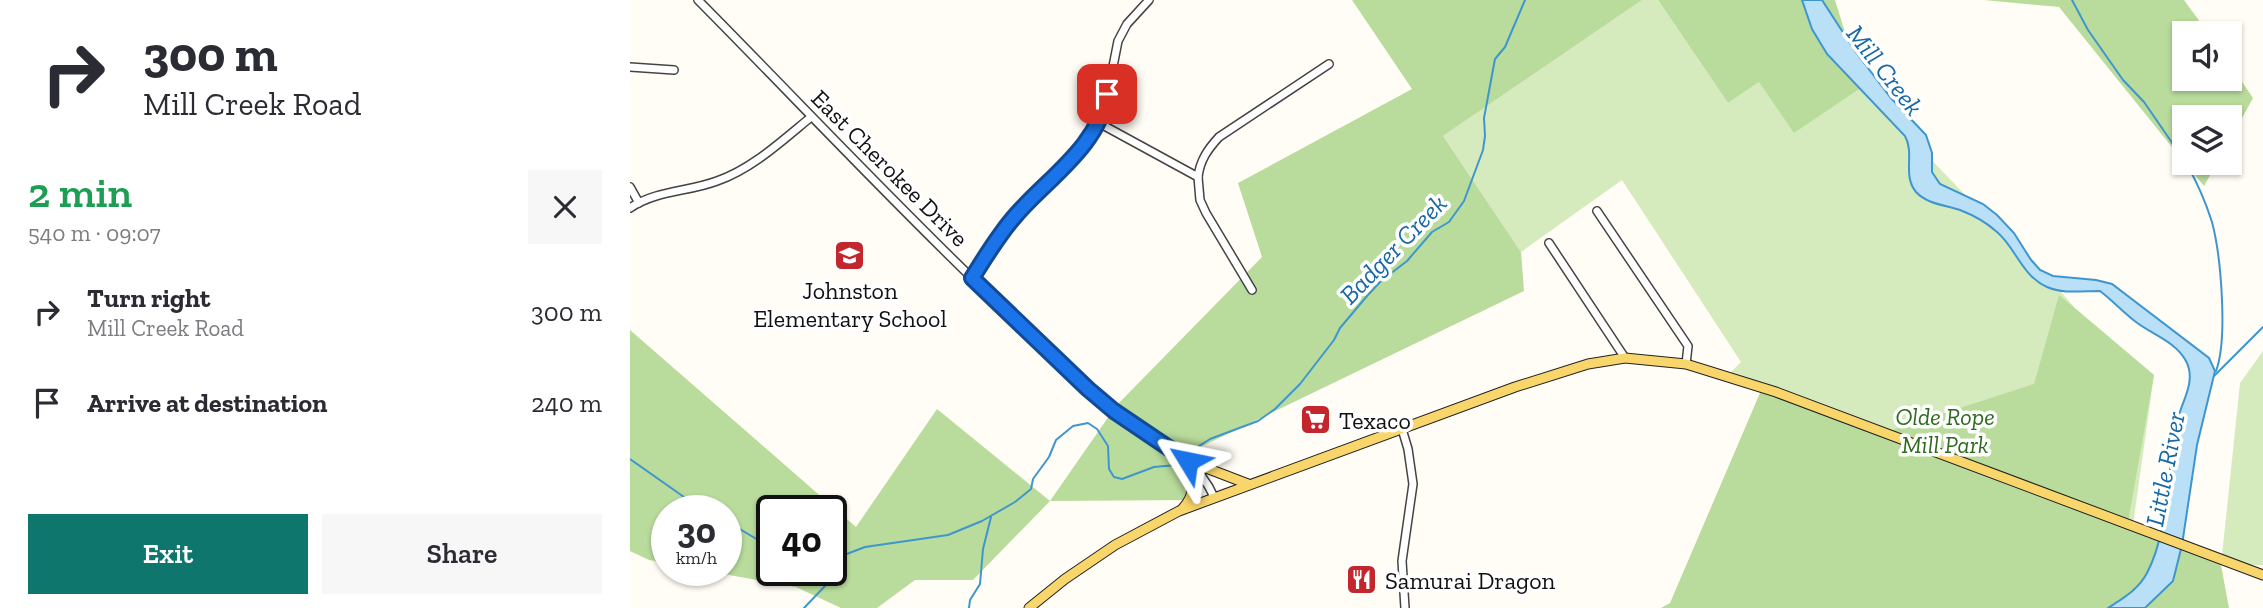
<!DOCTYPE html>
<meta charset="utf-8">
<style>
:root{--surface:#fff;--page:#f7f7f7;--text:#2b2b33;--muted:#7c7c81;--accent:#0f766e}
body{margin:0;font-family:"Zilla Slab",serif;background:var(--page);color:var(--text);height:100vh;display:flex;flex-direction:column;font-size:26px;white-space:nowrap}
*{box-sizing:border-box;margin:0}
p{font-size:23px;color:var(--muted)}
.icon{flex:none;width:38px;height:38px;fill:none;stroke:currentColor;stroke-width:2;stroke-linecap:round;stroke-linejoin:round}
.map{position:relative;flex:1;overflow:hidden}
.details{display:flex;flex-direction:column;background:var(--surface);width:630px}
.details>*{flex:none}
.banner{background:#fff;color:var(--text);overflow:hidden}
.fabs{position:absolute;left:1542px;top:21px;display:grid;gap:14px}
.fabs a{display:grid;place-items:center;width:70px;height:70px;border-radius:0px;background:var(--surface);box-shadow:0 2px 5px #0004;font-size:35px}
.speed{position:absolute;left:21px;top:495px;display:flex;gap:14px;font-size:35px;font-weight:700;text-align:center}
.speed>*{display:grid;place-content:center;width:91px;height:91px;border-radius:50%;background:var(--surface);box-shadow:0 2px 5px #0004;line-height:1}
.speed small{font-size:18px;font-weight:400}
.speed .limit{border:4px solid #111;border-radius:10px;background:#fff;color:#111}
.pin{position:absolute;display:grid;place-items:center;width:60px;height:60px;color:#fff;margin:-30px;border-radius:14px;box-shadow:0 4px 10px #0006}
.me{position:absolute;width:77px;margin:-38px;rotate:305deg;stroke-linejoin:round;filter:drop-shadow(0 0 5px #0008)}
.turn{display:flex;align-items:center;gap:24px;height:147px;padding:0 28px;font-size:32px}
.turn .icon{width:91px;height:91px;stroke-width:2.5}
.turn b{display:block;font-size:49px;line-height:60px}
.round{display:grid;place-items:center;flex:none;width:74px;height:74px;border-radius:0px;background:var(--page)}
.headline{display:flex;align-items:center;justify-content:space-between;height:119px;padding:0 28px}
h1{font-size:42px;font-weight:600;line-height:52px;color:#1e9e55}
.primary-button{display:flex;gap:14px;margin-top:auto;padding:14px 28px}
.primary-button a{flex:1;height:80px;border-radius:0px;background:var(--accent);color:#fff;font-size:28px;font-weight:600;line-height:80px;text-align:center}
.primary-button a+a{background:var(--page);color:var(--text)}
ul{padding:0;list-style:none}
li{display:flex;align-items:center;gap:21px;height:91px;padding:0 28px}
li div{flex:1}
li b{display:block;font-size:26px}
li em{font-style:normal}
main{display:flex;flex:1;min-height:0}
.map>svg:first-child{display:block}
.green{fill:#d5ebbd}
.forest{fill:#b9dc9c;fill-rule:evenodd}
.water{fill:#b9e0f7;stroke:#3f96cf;stroke-width:2}
.lines{fill:none;stroke-linecap:round;stroke-linejoin:round}
.stream{stroke:#3f96cf;stroke-width:2}
.minor-casing{stroke:#444;stroke-width:10}
.major-casing{stroke:#222;stroke-width:11}
.minor{stroke:#fff;stroke-width:7}
.major{stroke:#f9d66b;stroke-width:9}
.route-casing{stroke:#114b97;stroke-width:18}
.route{stroke:#1a73e8;stroke-width:12}
.labels{text-anchor:middle;dominant-baseline:central;stroke-width:7;stroke-linejoin:round;paint-order:stroke}
.street-label{font-size:24px;fill:#111;stroke:#fff}
.poi-label{font-size:24px;fill:#111;stroke:#fff;text-anchor:start}
.park-label{font-size:24px;font-style:italic;fill:#2f6b1f;stroke:#fff}
.water-label{font-size:26px;font-style:italic;fill:#1768a6;stroke:#fff}
</style>
<main>
<section class="details">
<div class="banner">
<div class="turn"><svg class="icon" aria-label="right" viewBox="0 0 24 24"><path d="M7 20v-9h11M14 6l5 5-5 5"/></svg><div><b>300 m</b>Mill Creek Road</div></div>
</div>
<div class="headline"><div><h1>2 min</h1><p>540 m · 09:07</p></div><a class="round"><svg class="icon" aria-label="close" viewBox="0 0 24 24"><path d="M6 6l12 12M18 6L6 18"/></svg></a></div>
<ul>
<li><svg class="icon" aria-label="right" viewBox="0 0 24 24"><path d="M7 20v-9h11M14 6l5 5-5 5"/></svg><div><b>Turn right</b><p>Mill Creek Road</p></div><em>300 m</em></li>
<li><svg class="icon" aria-label="arrive" viewBox="0 0 24 24"><path d="M6 21V4h12l-3 4 3 4H6"/></svg><div><b>Arrive at destination</b></div><em>240 m</em></li>
</ul>
<div class="primary-button"><a>Exit</a><a>Share</a></div>
</section>
<div class="map">
<svg width="1633" height="608" viewBox="0 0 1633 608">
<rect width="100%" height="100%" fill="#fffdf5"/>
<g class="green">
<polygon points="1012,0 1028,0 1098,103 1129,82 1232,86 1294,131 1293,151 1341,201 1356,206 1445,308 1524,375 1502,532 1138,403 1124,382 1100,373 1111,362 992,180 891,252 813,136"/>
<polygon points="1633,351 1633,565 1591,565 1610,383"/>
</g>
<g class="forest">
<path d="M722 0H1012L813 136 891 252 894 291 556 454 560 500 420 501 343 580H285L247 608H211L166 587 77 571 96 570V511H37V563L19 560 0 551V330L226 527 307 409 420 501 486 406 632 257 608 183 782 89ZM142 511H201V570H142Z"/>
<polygon points="1028,0 1205,0 1232,87 1164,133 1129,82 1098,103"/>
<polygon points="1354,0 1554,0 1578,33 1554,33 1554,79 1600,79 1600,64 1623,98 1600,140 1600,117 1554,117 1554,162 1429,7"/>
<polygon points="1555,163 1587,163 1574,186"/>
<polygon points="1429,295 1524,375 1497,528 1591,565 1599,608 1031,608 1040,603 1133,386 1259,431 1404,384"/>
</g>
<path class="water" d="M1172 0H1192L1225 51 1261 98 1296 135 1302 153V172L1310 184 1353 204 1367 215 1384 233 1401 260 1410 270 1423 276 1466 280 1482 284 1579 358 1585 371 1567 445 1552 545 1543 581 1515 608H1478C1493 598 1508 590 1517 573 1539 532 1537 468 1547 422 1551 402 1567 382 1556 361 1546 342 1523 335 1506 322 1494 313 1483 301 1470 291 1452 291 1433 294 1417 287 1392 276 1386 248 1367 232 1357 223 1343 215 1330 210 1315 205 1297 204 1286 192 1272 175 1285 154 1275 136L1197 54 1182 29Z"/>
<g class="lines">
<g class="stream">
<polyline points="1442,0 1458,30 1493,80 1514,102 1554,160"/>
<path d="M1556 163C1567 182 1575 200 1582 222 1591 256 1598 339 1586 371"/>
<polyline points="1584,376 1633,327"/>
<polyline points="558,453 580,439 628,421 645,409 670,384 704,340 710,328 737,296 751,281 777,261 802,232 819,222 834,201 853,150 855,136 854,118 865,59 875,47 895,0"/>
<polyline points="0,459 54,497 70,511"/>
<polyline points="96,521 142,548"/>
<polyline points="201,560 235,547 318,535 352,521 385,502 401,489 403,479 419,457 426,440 443,426 458,423 467,429 478,446 479,469 484,477 492,479 524,467 547,465 550,462"/>
<polyline points="174,608 196,585 208,559"/>
<polyline points="339,608 340,600 350,584 353,549 361,517"/>
</g>
<defs>
<g id="minor">
<path d="M68 0C168 101 265 205 368 303 401 335 433 369 469 398 507 429 564 450 584 497"/>
<polyline points="0,67 44,70"/>
<polyline points="469,123 568,177 570,200 576,213 622,290"/>
<path d="M568 177C570 160 578 149 589 137L699 64"/>
<polyline points="0,187 9,203"/>
<path d="M0 208C27 190 58 192 87 181 122 169 153 140 181 117"/>
<polyline points="967,211 1058,346 1056,364"/>
<polyline points="919,243 995,358"/>
<polyline points="342,278 383,218 460,137 475,107 488,41 497,24 519,0"/>
<polyline points="772,429 778,449 783,484 772,561 775,608"/>
</g>
<g id="major">
<polyline points="558,461 618,484"/>
<path d="M553 508C567 493 563 480 558 461"/>
<polyline points="399,608 435,579 485,545 549,511 885,387 958,364 995,358 1056,364 1146,392 1633,575"/>
</g>
</defs>
<use href="#minor" class="minor-casing"/>
<use href="#major" class="major-casing"/>
<use href="#minor" class="minor"/>
<use href="#major" class="major"/>
</g>
<g class="lines">
<defs>
<path id="route" d="M477 94C469 146 418 178 386 215 369 234 356 256 342 278L458 389 484 411 558 461"/>
</defs>
<use href="#route" class="route-casing"/>
<use href="#route" class="route"/>
</g>
<defs>
<symbol id="school-square" viewBox="-11 -11 22 22"><rect x="-9" y="-9" width="18" height="18" rx="4" fill="#c4262e" stroke="#fff"/><path d="M0-5L7-2L0 1L-7-2ZM-4 1L0 2.5L4 1V4Q0 6-4 4Z" fill="#fff"/></symbol>
<symbol id="supermarket-square" viewBox="-11 -11 22 22"><rect x="-9" y="-9" width="18" height="18" rx="4" fill="#c4262e" stroke="#fff"/><path d="M-6-5.5h2.5l.6 2H6L4.5 2H-2.5L-4.4-4H-6ZM-1.5 3.2a1.3 1.3 0 1 0 .1 0ZM3 3.2a1.3 1.3 0 1 0 .1 0Z" fill="#fff"/></symbol>
<symbol id="restaurant-square" viewBox="-11 -11 22 22"><rect x="-9" y="-9" width="18" height="18" rx="4" fill="#c4262e" stroke="#fff"/><path d="M-5-6h1v4h1v-4h1v4h1v-4h1v5L-1.5 .5V6h-2V.5L-5-1ZM5-6V6H3V1.5H1.5Q1.5-4 5-6Z" fill="#fff"/></symbol>
</defs>
<g fill-rule="evenodd">
<use href="#school-square" x="202" y="238" width="35" height="35"/>
<use href="#supermarket-square" x="668" y="402" width="35" height="35"/>
<use href="#restaurant-square" x="714" y="562" width="35" height="35"/>
</g>
<g class="labels">
<g class="street-label">
<text transform="translate(260 168) rotate(45)">East Cherokee Drive</text>
</g>
<g class="poi-label">
<text x="220" y="290" text-anchor="middle">Johnston<tspan x="220" dy="28">Elementary School</tspan></text>
<text x="709" y="420">Texaco</text>
<text x="755" y="580">Samurai Dragon</text>
</g>
<g class="park-label">
<text x="1315" y="416">Olde Rope<tspan x="1315" dy="28">Mill Park</tspan></text>
</g>
<g class="water-label">
<text transform="translate(1255 70) rotate(52)">Mill Creek</text>
<text transform="translate(763 249) rotate(-46)">Badger Creek</text>
<text transform="translate(1535 469) rotate(-79)">Little River</text>
</g>
</g>
</svg>
<div class="fabs">
<a><svg class="icon" aria-label="sound" viewBox="0 0 24 24"><path d="M4 9h4l5-4v14l-5-4H4zM17 9q2 3 0 6"/></svg></a>
<a><svg class="icon" aria-label="layers" viewBox="0 0 24 24"><path d="M12 4l9 5-9 5-9-5zM3 14l9 5 9-5"/></svg></a>
</div>
<div class="speed"><div>30<small>km/h</small></div><div class="limit">40</div></div>
<div class="pin" style="left:477px;top:94px;background:#d93025"><svg class="icon" aria-label="arrive" viewBox="0 0 24 24"><path d="M6 21V4h12l-3 4 3 4H6"/></svg></div>
<svg class="me" style="left:558px;top:461px" viewBox="-20 -20 40 40"><path d="M0-17L14 15 0 8-14 15z" fill="#1a73e8" stroke="#fff" stroke-width="4"/></svg>
</div>
</main>
